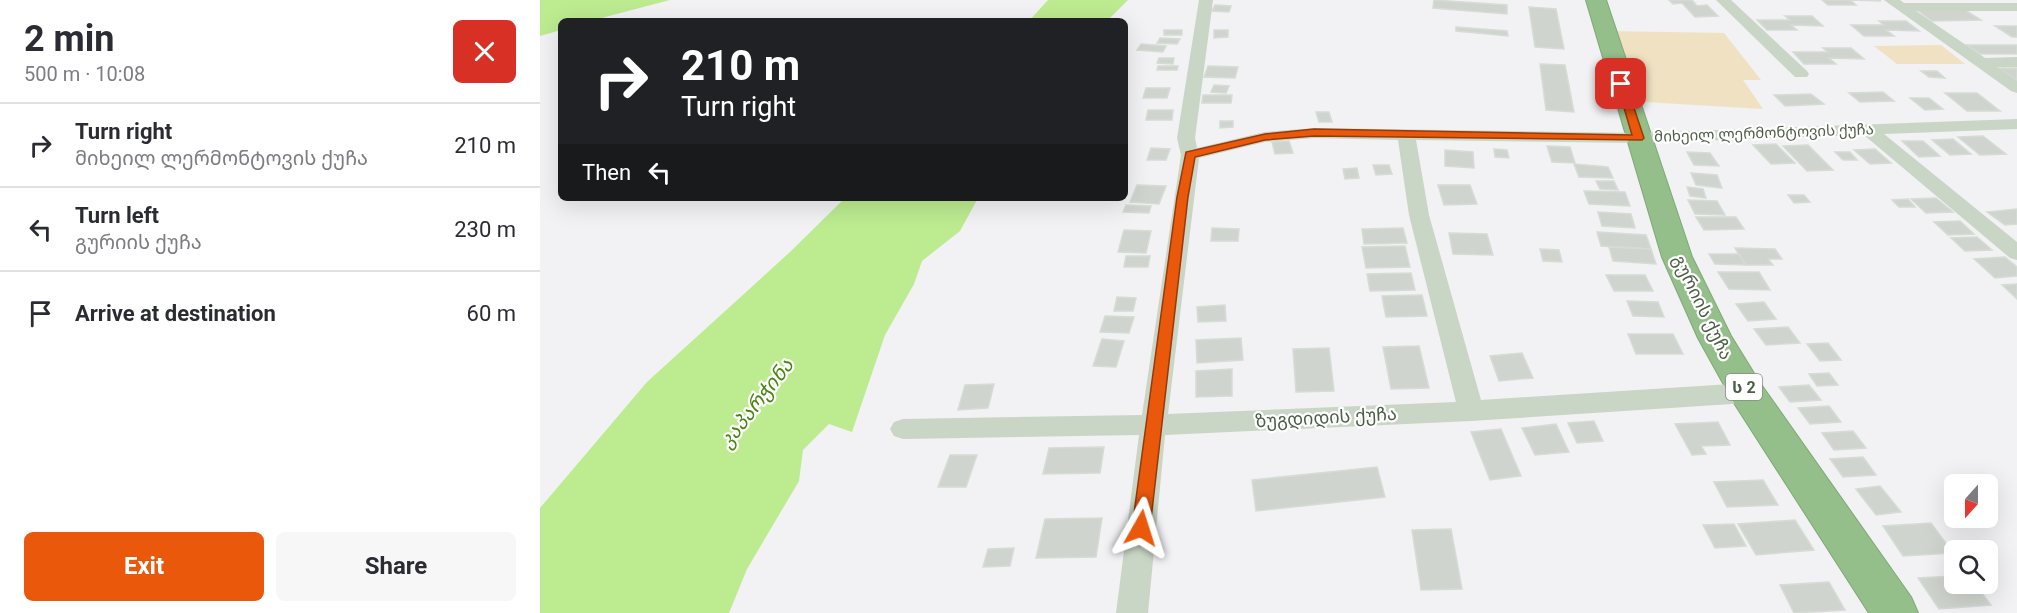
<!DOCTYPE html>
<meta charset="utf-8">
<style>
:root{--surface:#fff;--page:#f7f7f7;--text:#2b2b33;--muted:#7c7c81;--line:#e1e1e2;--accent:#ea580c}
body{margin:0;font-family:Roboto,"Noto Sans Georgian",sans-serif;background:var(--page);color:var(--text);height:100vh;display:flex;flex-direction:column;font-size:22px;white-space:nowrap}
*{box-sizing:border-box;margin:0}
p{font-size:20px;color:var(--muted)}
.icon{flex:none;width:33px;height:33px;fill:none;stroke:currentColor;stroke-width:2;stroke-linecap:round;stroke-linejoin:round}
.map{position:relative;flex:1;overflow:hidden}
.side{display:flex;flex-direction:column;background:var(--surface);width:540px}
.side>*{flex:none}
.hud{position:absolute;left:18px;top:18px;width:570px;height:183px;border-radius:9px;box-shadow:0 6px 24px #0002;background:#202124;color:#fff;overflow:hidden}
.needle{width:39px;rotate:201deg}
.controls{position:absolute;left:1404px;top:474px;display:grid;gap:12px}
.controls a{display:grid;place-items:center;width:54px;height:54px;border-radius:9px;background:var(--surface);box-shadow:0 6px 24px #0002;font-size:30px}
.pin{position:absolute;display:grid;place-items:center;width:51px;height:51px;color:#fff;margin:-26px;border-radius:12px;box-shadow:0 3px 9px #0006}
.me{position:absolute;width:66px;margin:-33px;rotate:6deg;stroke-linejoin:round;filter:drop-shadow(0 0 4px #0008)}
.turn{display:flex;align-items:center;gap:21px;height:126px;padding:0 24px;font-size:27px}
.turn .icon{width:78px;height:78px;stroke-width:2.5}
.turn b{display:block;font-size:42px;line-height:51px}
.then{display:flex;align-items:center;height:57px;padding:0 24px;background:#0003;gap:12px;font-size:22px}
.round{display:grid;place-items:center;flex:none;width:63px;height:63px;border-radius:9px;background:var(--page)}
.summary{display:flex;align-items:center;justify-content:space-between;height:102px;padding:0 24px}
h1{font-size:36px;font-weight:700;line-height:45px}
.button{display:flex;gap:12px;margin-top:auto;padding:12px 24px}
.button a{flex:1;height:69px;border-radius:9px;background:var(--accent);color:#fff;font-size:24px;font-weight:700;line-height:69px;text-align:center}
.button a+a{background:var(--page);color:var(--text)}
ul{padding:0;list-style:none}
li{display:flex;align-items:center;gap:18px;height:84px;padding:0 24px;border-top:2px solid var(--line)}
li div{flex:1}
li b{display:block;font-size:22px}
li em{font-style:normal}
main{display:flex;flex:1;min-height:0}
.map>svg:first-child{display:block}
.green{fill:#efe1c2}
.water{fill:#bceb90}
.building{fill:#cfd5ce;stroke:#d5dcd5;stroke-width:1.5}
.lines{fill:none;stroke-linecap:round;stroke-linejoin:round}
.highway-casing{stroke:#7faa75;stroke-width:2}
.minor{fill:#c9d5c5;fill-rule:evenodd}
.highway{fill:#94be8a;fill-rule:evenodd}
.route{fill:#ea580c;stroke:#983908;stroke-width:1.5}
.labels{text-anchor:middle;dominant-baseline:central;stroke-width:4.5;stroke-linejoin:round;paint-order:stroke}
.far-street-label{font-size:15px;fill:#4e5f49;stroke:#fff}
.shield{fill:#fff;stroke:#838f80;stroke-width:1.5}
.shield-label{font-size:16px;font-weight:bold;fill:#4e5f49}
.street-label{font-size:18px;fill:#4e5f49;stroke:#fff}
.water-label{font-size:20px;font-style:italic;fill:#488510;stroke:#fff}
</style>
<main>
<section class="side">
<div class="summary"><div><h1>2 min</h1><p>500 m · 10:08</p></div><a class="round" style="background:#d93025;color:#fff"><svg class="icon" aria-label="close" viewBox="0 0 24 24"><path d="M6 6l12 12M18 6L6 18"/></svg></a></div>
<ul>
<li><svg class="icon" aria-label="right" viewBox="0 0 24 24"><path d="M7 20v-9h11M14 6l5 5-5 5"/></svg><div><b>Turn right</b><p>მიხეილ ლერმონტოვის ქუჩა</p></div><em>210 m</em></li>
<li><svg class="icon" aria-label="left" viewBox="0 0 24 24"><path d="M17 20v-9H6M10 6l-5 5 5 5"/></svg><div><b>Turn left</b><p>გურიის ქუჩა</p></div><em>230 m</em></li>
<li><svg class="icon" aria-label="arrive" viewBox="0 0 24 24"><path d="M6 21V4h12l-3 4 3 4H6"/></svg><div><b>Arrive at destination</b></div><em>60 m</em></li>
</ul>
<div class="button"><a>Exit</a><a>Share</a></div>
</section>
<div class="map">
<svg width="1477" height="613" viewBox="0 0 1477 613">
<rect width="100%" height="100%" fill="#f2f1f3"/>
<g class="green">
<polygon points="1065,31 1184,33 1221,80 1203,80 1223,109 1087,101"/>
<polygon points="1401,45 1425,64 1357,64 1334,46"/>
</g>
<g class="water">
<polygon points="0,0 130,0 50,21 21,21 21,30 0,36"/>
<polygon points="508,0 588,0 567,21 489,21"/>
<polygon points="305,198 438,198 420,231 382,261 374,284 345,335 312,432 289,424 263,450 259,481 207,569 189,613 0,613 0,508 107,382 250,252"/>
</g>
<g class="building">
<polygon points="894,0 967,5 967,14 893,8"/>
<polygon points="1129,0 1152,0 1157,6 1167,5 1178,16 1155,17 1142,3 1133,4"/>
<polygon points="1282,0 1339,0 1341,1 1310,0 1316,5 1288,5"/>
<polygon points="675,5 691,6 689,12 672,11"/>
<polygon points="989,7 1016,9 1024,49 995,47"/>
<polygon points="1377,10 1425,10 1441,20 1392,21"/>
<polygon points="1245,16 1272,16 1283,26 1251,25 1257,30 1227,30 1217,20 1250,20"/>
<polygon points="1339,21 1366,21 1379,31 1346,30 1354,36 1324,36 1311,25 1344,25"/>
<polygon points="1455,26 1477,26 1477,37 1472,37"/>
<polygon points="916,27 967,31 968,36 916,31"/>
<rect x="624" y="30" width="18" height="5"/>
<polygon points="674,30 688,30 688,37 674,38"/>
<polygon points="620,38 640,39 637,44 617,43"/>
<polygon points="601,44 626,46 623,52 597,50"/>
<polygon points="1427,45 1477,45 1477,54 1440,54"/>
<polygon points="1283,48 1311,48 1324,59 1289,58 1296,64 1264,64 1253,52 1288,52"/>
<polygon points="619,58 634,58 633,64 617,63"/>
<polygon points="1000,64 1025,65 1034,112 1006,110"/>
<polygon points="618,66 638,66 637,70 617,70"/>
<polygon points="668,66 698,67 695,78 664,77"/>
<polygon points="1458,68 1477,68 1477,81"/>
<polygon points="1381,71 1397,71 1405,78 1389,77"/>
<polygon points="674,85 689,86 686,93 671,92"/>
<polygon points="606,88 630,88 627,98 603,98"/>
<polygon points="1343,92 1354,101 1320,102 1309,93"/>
<polygon points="1405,93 1437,93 1460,111 1427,111"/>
<polygon points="1271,94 1284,104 1245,106 1234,95"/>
<polygon points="663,95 692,95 691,103 662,103"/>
<polygon points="1370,98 1389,98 1403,109 1385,110"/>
<polygon points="608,110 633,110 632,120 606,120"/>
<polygon points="776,112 789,112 792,122 779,122"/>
<polygon points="680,121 693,121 693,127 680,128"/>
<polygon points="1443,136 1466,154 1440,155 1418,137"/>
<polygon points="1413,139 1431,154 1410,155 1392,140"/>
<polygon points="749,141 753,153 735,154 732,142"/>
<polygon points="1362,141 1383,141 1400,156 1379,157"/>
<polygon points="1236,144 1255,163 1231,164 1213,145"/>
<polygon points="1268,145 1293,170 1267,171 1243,146"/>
<polygon points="1007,146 1030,147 1035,163 1012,162"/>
<polygon points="611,148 630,149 626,160 607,160"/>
<polygon points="954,149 967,150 969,158 955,157"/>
<polygon points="1335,149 1351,163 1330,164 1314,150"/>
<polygon points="905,150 933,152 934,168 905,166"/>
<polygon points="1147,152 1170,153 1179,166 1154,165"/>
<polygon points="1295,152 1310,152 1317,160 1303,160"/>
<polygon points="1034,164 1068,167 1073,178 1039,177"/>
<polygon points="833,165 849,165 852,174 836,175"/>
<polygon points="817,168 819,178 805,179 803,169"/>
<polygon points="1151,173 1177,175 1182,188 1156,185"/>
<polygon points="1056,181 1074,181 1078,190 1060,189"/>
<polygon points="597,185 626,186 619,204 590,202"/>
<polygon points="898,185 930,185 937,204 904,205"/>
<polygon points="1147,187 1163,189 1166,198 1150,196"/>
<polygon points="1044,191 1085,192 1090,206 1049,204"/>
<polygon points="1248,195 1264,195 1270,202 1254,203"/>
<polygon points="1396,198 1413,212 1386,213 1371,199"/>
<polygon points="1368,199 1375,207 1359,207 1352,200"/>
<polygon points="1148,200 1177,201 1185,215 1155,214"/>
<polygon points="586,205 611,206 609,213 583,212"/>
<polygon points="1477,209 1477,224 1465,225 1447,212"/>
<polygon points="1058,212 1091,214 1095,228 1062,226"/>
<polygon points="1156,217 1196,217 1204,229 1164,230"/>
<polygon points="1420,221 1434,234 1408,235 1394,222"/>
<polygon points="672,228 699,229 698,241 671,241"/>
<polygon points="863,228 867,243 824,244 822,229"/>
<polygon points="584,230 611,231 606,253 578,252"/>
<polygon points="1057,232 1106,235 1111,249 1061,246"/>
<polygon points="909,233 947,234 953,255 913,254"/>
<polygon points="1437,237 1452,250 1425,251 1411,238"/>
<polygon points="865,246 870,267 826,268 822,247"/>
<polygon points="1069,247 1111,249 1116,264 1073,261"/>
<polygon points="1195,248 1235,249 1242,259 1228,259 1233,265 1205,265"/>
<polygon points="1000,249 1019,250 1022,262 1003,261"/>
<polygon points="1169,254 1199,254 1205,265 1175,264"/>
<polygon points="586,256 610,256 608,267 584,267"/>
<polygon points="1465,257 1477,267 1477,276 1455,278 1434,259"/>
<polygon points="1178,272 1219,272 1230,290 1189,289"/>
<polygon points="871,273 875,290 830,291 827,274"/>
<polygon points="1066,275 1105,275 1113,291 1074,291"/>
<polygon points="1477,284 1477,299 1462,285"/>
<polygon points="882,295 887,316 846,317 842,296"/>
<polygon points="577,297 596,298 593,311 574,311"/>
<polygon points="1087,301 1118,302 1124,317 1093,316"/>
<polygon points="1224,302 1236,319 1208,321 1196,304"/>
<polygon points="685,305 686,321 658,322 657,307"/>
<polygon points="565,316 594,317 589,333 560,332"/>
<polygon points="1248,327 1260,343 1226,345 1214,329"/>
<polygon points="1088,334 1133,334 1143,354 1096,354"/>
<polygon points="701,338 703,360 657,363 656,340"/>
<polygon points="562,339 584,341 576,367 553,366"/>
<polygon points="1288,343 1301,360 1280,361 1267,344"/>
<polygon points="879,346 889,388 851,389 843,347"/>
<polygon points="789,348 794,391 756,392 753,349"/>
<polygon points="982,353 993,378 959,381 950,356"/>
<polygon points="692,369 692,396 656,397 656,371"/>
<polygon points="1289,373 1298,385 1277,386 1269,374"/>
<polygon points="454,384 448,408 418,410 425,385"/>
<polygon points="1269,385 1281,400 1250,402 1239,387"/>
<polygon points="1289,406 1301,422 1270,424 1258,408"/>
<polygon points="1054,421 1063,441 1037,443 1028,423"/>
<polygon points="1178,422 1190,445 1161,446 1166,454 1152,455 1135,424"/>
<polygon points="1016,424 1029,452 995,455 982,428"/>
<polygon points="961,429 981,476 950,480 931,432"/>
<polygon points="1313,431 1326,448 1294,450 1282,433"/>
<polygon points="564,447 560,473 503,474 509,448"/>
<polygon points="410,455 437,455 426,487 398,487"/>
<polygon points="1323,457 1336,475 1303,477 1290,459"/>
<polygon points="837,467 845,497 716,511 712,480"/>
<polygon points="1223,480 1238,505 1187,507 1174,482"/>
<polygon points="1340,486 1361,512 1336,515 1316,489"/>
<polygon points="562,518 556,557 496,558 505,519"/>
<polygon points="1255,520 1274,550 1216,555 1198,524"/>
<polygon points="1391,523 1413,553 1363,556 1343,526"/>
<polygon points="1194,524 1206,546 1175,548 1163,525"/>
<polygon points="911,529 922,589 881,590 872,530"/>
<polygon points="474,548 470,566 443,567 448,549"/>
<polygon points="1414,576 1414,584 1435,584 1451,605 1399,609 1378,578"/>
<polygon points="1289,582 1305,610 1254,613 1240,585"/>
</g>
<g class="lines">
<defs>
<polygon id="highway" points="1046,0 1066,0 1152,257 1191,336 1220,383 1371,597 1378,613 1329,613 1194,403 1158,338 1122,257"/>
</defs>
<use href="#highway" class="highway-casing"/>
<g class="minor">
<path d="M659 0H673L655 138 657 148 725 132 774 128 1098 133 1477 119V129L1344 134 1477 242V260L1470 258 1324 135 1098 143 876 140 889 215 941 400 1207 383 1216 386 1220 393 1216 400 1207 403 931 421 625 435 608 613H576L599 435 363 439 354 436 350 429 354 422 363 419 602 415 641 155 637 138ZM774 138 858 140 869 215 916 402 628 414 659 158 725 142Z"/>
<polygon points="1176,0 1191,0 1267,71 1269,74 1267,77 1255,77"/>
<polygon points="1344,0 1360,0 1364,3 1477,3 1477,11 1376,11 1445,58 1477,57 1477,67 1457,67 1477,81 1477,93 1471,91"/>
</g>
<use href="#highway" class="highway"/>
</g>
<polygon class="route" points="1081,81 1086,84 1104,138 1102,140 774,136 725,140 655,157 648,197 610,528 607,534 601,536 595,534 592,528 637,197 646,152 725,134 774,129 1092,135 1077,84"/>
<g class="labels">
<g class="far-street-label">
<text transform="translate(1224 133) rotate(-2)">მიხეილ ლერმონტოვის ქუჩა</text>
</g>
<rect class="shield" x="1186" y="374" width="36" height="26" rx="4.5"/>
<g class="shield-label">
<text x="1204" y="387">ს 2</text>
</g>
<g class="street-label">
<text transform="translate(1163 307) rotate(64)">გურიის ქუჩა</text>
<text transform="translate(786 417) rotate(-3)">ზუგდიდის ქუჩა</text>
</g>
<g class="water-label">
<text transform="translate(216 403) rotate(-52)">კაპარჭინა</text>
</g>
</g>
</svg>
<div class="controls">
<a><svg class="needle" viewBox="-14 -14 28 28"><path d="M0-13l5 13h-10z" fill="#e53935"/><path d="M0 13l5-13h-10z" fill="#7c7c81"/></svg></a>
<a><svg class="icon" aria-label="search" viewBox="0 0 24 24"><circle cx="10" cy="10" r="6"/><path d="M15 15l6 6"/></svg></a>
</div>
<div class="pin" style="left:1081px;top:84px;background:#d93025"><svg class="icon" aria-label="arrive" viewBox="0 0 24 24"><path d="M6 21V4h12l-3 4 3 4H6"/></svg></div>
<svg class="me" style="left:601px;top:528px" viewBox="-20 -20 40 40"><path d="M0-17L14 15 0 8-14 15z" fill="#ea580c" stroke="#fff" stroke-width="4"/></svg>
<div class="hud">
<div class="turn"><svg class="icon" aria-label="right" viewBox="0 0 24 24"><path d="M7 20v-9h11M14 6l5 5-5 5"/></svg><div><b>210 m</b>Turn right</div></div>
<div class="then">Then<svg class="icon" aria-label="left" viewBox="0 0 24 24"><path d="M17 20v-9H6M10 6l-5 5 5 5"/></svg></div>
</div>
</div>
</main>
